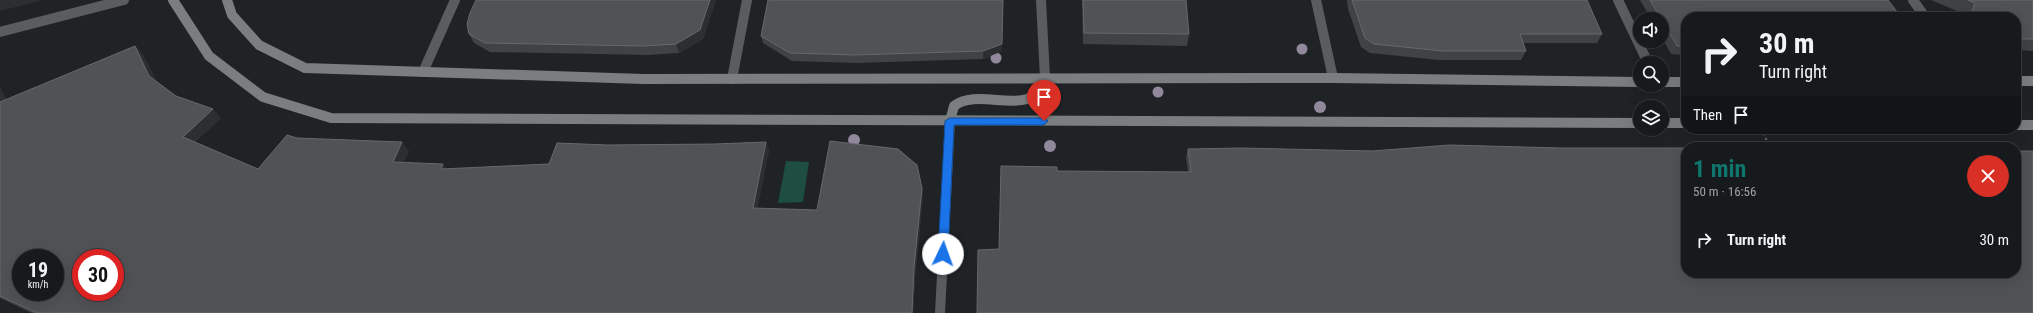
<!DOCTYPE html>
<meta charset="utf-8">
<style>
:root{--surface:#171a1c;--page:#202325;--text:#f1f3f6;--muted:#9ea1a3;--line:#36383b;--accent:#0f766e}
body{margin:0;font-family:"Roboto Condensed",sans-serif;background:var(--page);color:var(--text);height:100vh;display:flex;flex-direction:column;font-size:15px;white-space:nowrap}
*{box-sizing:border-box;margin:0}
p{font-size:13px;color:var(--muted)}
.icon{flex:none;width:22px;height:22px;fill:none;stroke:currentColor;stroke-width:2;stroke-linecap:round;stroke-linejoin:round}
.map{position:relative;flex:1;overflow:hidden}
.details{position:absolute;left:1681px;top:142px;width:340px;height:136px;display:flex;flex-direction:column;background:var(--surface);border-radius:16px;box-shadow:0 4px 16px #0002,0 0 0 1px var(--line)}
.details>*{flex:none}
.banner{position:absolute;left:1681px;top:12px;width:340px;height:122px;border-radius:16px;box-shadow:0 4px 16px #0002,0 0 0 1px var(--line);background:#171a1c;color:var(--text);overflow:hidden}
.controls{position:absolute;left:1633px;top:12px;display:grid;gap:8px}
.controls a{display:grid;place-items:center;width:36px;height:36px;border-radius:50%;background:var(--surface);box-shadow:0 4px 16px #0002,0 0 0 1px var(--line);font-size:20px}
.speed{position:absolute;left:12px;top:249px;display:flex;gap:8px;font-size:20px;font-weight:700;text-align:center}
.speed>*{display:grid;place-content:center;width:52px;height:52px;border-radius:50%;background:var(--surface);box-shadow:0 4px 16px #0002,0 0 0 1px var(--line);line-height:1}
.speed small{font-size:10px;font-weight:400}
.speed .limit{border:6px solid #d22;background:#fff;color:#111}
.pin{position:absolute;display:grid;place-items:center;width:34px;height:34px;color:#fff;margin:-41px -17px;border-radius:50% 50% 50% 0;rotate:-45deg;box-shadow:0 0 4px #0007}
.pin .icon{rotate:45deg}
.me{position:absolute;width:44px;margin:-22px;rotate:3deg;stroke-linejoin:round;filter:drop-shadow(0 0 3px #0008)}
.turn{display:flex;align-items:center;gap:14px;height:84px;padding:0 12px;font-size:18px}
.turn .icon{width:52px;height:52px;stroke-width:2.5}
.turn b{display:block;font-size:28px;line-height:34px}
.then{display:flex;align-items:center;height:38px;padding:0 12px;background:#0003;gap:8px;font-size:15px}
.round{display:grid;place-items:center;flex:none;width:42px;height:42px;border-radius:21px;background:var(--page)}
.overview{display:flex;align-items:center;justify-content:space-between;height:68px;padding:0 12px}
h1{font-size:24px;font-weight:700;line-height:30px;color:var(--accent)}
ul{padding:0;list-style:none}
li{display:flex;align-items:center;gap:12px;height:60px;padding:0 12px}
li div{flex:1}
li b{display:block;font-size:15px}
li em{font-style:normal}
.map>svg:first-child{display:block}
.water{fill:#1e4d41}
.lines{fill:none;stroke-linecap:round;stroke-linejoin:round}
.path{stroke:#676b6d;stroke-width:2.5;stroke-dasharray:2 3;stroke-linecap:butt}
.minor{stroke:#5a5d5e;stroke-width:10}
.secondary{stroke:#7a7e7f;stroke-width:10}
.tree{fill:#91889c}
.wall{fill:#404245}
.shaded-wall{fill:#2c2e32}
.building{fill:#515256;stroke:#66686b;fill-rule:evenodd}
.route{fill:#1a73e8;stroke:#114b97}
</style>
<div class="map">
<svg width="2033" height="313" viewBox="0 0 2033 313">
<rect width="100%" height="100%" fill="#1f2326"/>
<polygon class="water" points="786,161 809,162 803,202 778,203"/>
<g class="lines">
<polyline class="path" points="1761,129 1770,147"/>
<g class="minor">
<polyline points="1041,0 1045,78"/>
<polyline points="1316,0 1333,78"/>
<polyline points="1618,0 1648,63"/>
<polyline points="1913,0 1925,17"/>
<polyline points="0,32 124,0"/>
<polyline points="423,72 455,0"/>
<polyline points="732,79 747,0"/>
<polyline points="940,313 950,121"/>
</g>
<g class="secondary">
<polyline points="173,0 209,56 263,97 331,118 1640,123"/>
<polyline points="227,0 232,15 259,45 305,68 643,79 1333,78 1640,82"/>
<polyline points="2016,81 2033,81"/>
<polyline points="1662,82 1686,82"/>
<path d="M950 121 954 106C980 85 1034 122 1045 78"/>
<polyline points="1662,123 1686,123"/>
<polyline points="2016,125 2033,125"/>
</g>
</g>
<g class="tree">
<circle cx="1302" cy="49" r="5.5"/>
<circle cx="996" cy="58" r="5.5"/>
<circle cx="1158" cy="92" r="5.5"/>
<circle cx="1320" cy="107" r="6"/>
<circle cx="854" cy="140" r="6"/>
<circle cx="1050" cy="146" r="6"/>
</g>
<g class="wall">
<polygon points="476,0 716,0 703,39 679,53 648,55 490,52 474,43 469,34"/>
<polygon points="1082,0 1186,0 1189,34 1187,46 1083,44"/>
<polygon points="1347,0 1587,0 1602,34 1597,43 1523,43 1526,51 1521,60 1439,60 1370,53 1361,47 1348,9"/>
<polygon points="1640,0 1888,0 1686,17 1686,55 1671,54 1662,38 1662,19 1651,19"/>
<polygon points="1931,0 2033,0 2033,51 2016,50 2016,17 1963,17 1964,14"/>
<polygon points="761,36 1002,51 983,59 857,63 792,61 763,43"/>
<polygon points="135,46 143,55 156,81 176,96 221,118 195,142 258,169 297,138 409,151 403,162 447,169 549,164 608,145 715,144 766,142 769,150 757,209 817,210 922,188 923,196 915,276 913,313 32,313 0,298 0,87 6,100"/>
<polygon points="1188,149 2033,313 999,249 1057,171 1188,172 1186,157"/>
</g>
<g class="shaded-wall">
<polygon points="0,0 40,0 40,1 0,11"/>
<polygon points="710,0 716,0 703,39 679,53 676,44"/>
<polygon points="1003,0 1002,51 983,59 983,51"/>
<polygon points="135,46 143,55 158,85 149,76"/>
<polygon points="0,87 10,111 0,102"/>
<polygon points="213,109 221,118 191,146 183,137"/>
<polygon points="402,142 409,151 400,171 393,162"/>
<polygon points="766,142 769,150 756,217 753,208"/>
<polygon points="443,164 449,172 441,169"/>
<polygon points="922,188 923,196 915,276 913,313 912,313 914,268"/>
</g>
<g class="building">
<polygon points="476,0 710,0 700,30 676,44 644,46 485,43 469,34 467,24 470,13"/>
<polygon points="768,0 1003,0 1002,44 983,51 855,55 790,53 761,36"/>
<polygon points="1083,0 1186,0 1189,34 1084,33"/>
<polygon points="1352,0 1587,0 1602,34 1520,34 1526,51 1443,51 1374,44 1365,38"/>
<polygon points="1650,0 1888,0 1901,17 1686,17 1686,46 1677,46"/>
<polygon points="1968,0 2033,0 2033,39 2018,39 2016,38 2016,17 1970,17 1975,3"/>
<path d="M135 46 149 76 176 96 213 109 183 137 258 169 287 135 297 138 402 142 393 162 443 164 441 169 549 164 557 143 608 145 715 144 766 142 753 208 817 210 830 141 898 149 917 165 922 188 914 268 912 313H37L0 296V102ZM21 258H55V292H21ZM81 258H115V292H81Z"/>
<polygon points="1450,145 1560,148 1686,148 1686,273 2016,273 2016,151 2033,151 2033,313 977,313 978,250 999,249 1001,166 1057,167 1057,171 1191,172 1188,149 1241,148 1372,151"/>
</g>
<polygon class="route" points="950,118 1044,118 1048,121 1044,125 954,125 948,254 943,258 938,254 945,121"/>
</svg>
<div class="controls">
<a><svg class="icon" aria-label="sound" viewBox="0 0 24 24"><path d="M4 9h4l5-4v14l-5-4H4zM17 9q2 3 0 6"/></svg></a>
<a><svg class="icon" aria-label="search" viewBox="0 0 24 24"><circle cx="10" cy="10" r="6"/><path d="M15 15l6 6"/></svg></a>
<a><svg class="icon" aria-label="layers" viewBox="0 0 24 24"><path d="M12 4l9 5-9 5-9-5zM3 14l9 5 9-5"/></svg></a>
</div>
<div class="speed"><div>19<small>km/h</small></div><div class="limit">30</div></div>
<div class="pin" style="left:1044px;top:121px;background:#d93025"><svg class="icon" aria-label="arrive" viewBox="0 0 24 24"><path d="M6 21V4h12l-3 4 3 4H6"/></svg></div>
<svg class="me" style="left:943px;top:254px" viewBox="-20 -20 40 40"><circle r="19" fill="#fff"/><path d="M0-13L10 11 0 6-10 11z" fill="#1a73e8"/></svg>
<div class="banner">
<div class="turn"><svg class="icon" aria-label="right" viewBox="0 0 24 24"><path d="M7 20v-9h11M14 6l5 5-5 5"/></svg><div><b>30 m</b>Turn right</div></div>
<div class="then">Then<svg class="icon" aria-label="arrive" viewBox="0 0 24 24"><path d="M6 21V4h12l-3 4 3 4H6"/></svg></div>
</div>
<section class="details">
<div class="overview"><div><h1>1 min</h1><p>50 m · 16:56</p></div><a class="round" style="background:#d93025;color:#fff"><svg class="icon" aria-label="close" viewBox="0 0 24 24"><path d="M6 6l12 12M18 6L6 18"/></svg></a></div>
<ul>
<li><svg class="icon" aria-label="right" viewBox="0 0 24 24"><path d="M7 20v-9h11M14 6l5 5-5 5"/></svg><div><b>Turn right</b></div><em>30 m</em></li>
</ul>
</section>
</div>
